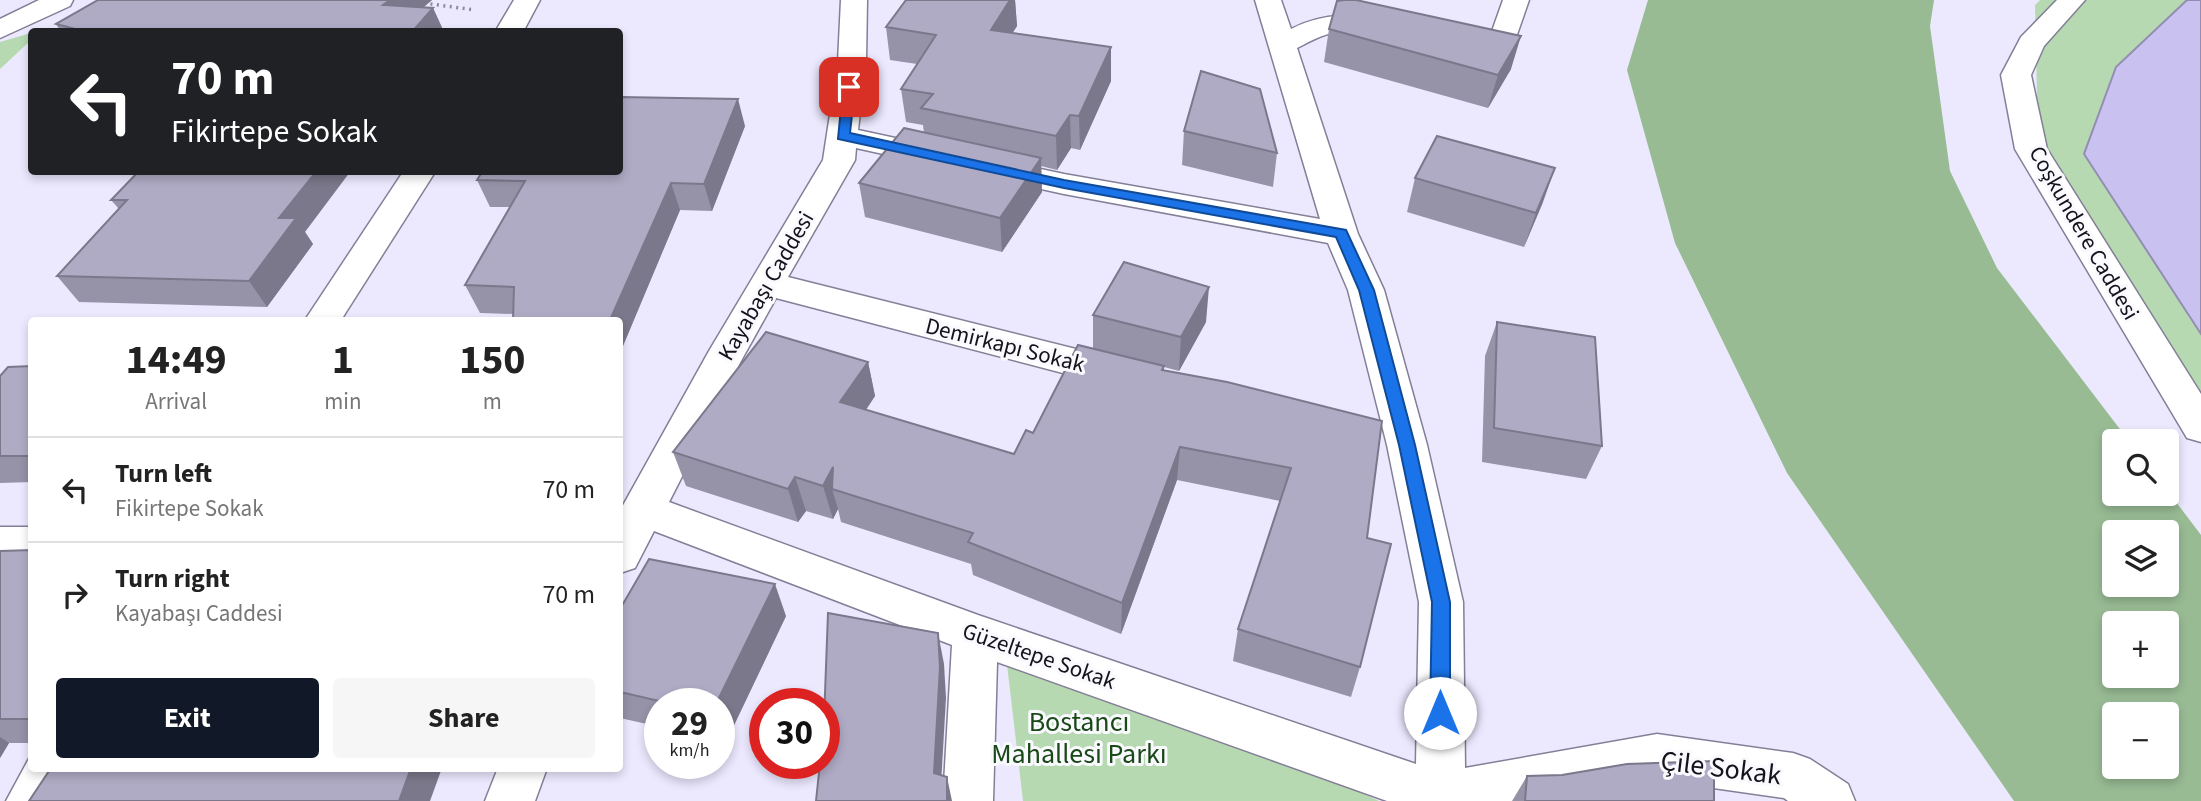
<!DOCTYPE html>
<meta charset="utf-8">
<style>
:root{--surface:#fff;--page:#f6f6f6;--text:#222;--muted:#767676;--line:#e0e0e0;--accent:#111827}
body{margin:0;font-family:"Source Sans 3",sans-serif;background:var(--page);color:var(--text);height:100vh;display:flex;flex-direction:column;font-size:26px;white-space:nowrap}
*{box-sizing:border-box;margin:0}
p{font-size:23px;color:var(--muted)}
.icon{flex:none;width:38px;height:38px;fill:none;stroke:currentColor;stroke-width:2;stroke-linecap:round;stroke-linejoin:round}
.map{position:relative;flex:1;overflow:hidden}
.side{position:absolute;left:28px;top:317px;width:595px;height:455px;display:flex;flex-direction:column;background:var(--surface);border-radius:7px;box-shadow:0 4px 10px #0003}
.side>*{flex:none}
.guide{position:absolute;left:28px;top:28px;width:595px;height:147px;border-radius:7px;box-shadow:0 4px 10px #0003;background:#202124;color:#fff;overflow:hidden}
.controls{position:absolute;left:2102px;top:429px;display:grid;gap:14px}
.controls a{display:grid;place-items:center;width:77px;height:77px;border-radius:7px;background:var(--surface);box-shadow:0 4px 10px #0003;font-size:35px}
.speed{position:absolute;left:644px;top:688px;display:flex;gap:14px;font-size:35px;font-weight:700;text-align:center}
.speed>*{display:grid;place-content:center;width:91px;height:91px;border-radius:50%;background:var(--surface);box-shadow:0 4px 10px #0003;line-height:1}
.speed small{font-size:18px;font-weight:400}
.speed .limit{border:10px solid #d22;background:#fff;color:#111}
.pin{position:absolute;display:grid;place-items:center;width:60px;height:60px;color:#fff;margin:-30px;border-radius:14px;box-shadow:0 4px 10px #0006}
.me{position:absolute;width:77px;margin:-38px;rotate:0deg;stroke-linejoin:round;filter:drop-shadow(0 0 5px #0008)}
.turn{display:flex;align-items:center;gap:24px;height:147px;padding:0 28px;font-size:32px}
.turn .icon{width:91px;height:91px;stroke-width:2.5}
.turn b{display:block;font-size:49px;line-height:60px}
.eta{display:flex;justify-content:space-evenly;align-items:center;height:119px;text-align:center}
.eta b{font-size:42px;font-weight:700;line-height:49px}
.cta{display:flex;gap:14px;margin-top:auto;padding:14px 28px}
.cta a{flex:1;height:80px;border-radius:7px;background:var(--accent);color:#fff;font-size:28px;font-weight:700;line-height:80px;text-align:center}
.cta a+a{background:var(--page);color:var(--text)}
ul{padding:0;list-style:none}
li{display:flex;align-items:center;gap:21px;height:105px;padding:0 28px;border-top:2px solid var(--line)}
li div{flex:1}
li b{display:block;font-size:26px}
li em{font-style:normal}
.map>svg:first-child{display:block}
.green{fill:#b6d9b2}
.forest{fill:#98bb94;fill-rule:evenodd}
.water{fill:#c9c2f1;stroke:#938eb1;stroke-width:2}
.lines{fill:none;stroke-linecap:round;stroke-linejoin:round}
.minor-casing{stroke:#827f97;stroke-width:3}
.path{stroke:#8c8a9a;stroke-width:3.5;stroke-dasharray:2 4.5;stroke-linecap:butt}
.minor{fill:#fff;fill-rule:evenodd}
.wall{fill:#9693a9}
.shaded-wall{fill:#7a788a}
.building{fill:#afabc5;stroke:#7a788a;stroke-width:2}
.route{fill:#1a73e8;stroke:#114b97;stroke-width:2}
.labels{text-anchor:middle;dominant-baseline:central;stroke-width:6;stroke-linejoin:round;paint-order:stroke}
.street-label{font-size:23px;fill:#14131c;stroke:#f9f9fe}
.near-park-label{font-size:28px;fill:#194917;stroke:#f9f9fe}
.near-street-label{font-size:28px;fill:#14131c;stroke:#f9f9fe}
</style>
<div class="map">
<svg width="2201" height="801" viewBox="0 0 2201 801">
<rect width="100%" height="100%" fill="#ece9ff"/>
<g class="green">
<polygon points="2040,0 2187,0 2116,67 2188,316 2201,334 2201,395 2038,141 2035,5"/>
<polygon points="31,33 31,40 0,69 0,42"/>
<polygon points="1004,639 1267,748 1379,801 1023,801"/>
</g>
<path class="forest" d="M1648 0H1934L1930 26 1950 171 1997 268 2129 441H2114V494H2166L2167 490 2201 535V801H2014L1787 473 1675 243 1627 70ZM2114 532H2166V584H2114ZM2114 623H2166V676H2114ZM2166 714V766H2114V714Z"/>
<polygon class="water" points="2187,0 2201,0 2201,334 2084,154 2116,67"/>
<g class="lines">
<defs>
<g id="minor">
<polygon points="39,0 73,0 70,6 0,38 0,19"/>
<polygon points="514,0 540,0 523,32 495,32"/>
<path d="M841 0H867L866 62 858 130 1064 174 1320 219 1255 0H1281L1291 29C1325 12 1356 13 1393 22L1397 28 1393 34C1380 37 1368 33 1354 32 1332 29 1316 38 1297 48L1358 234 1384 290 1427 445 1463 602 1465 768 1657 734 1793 753 1810 759 1848 784 1855 801H1788L1784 798 1657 780 1543 801H1387L997 662 993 801H943L952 645 654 531 635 568 620 573 621 509 709 351 823 160 838 62ZM856 148 1064 194 1328 243 1348 290 1387 445 1419 602 1416 764 978 615 669 502 741 361 776 298 1120 388 1133 384 1139 374 1133 364 1120 360 788 277 855 160Z"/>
<polygon points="1503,0 1529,0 1513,46 1485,52 1449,51 1445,45 1449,39 1491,34"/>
<polygon points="2057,0 2085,0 2044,46 2031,75 2047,149 2201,394 2201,442 2187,438 2015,149 2001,75 2021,37"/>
<polygon points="403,172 435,172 341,320 305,320"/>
<rect x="0" y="527" width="32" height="36"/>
<polygon points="32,753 32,768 74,768 58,801 6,801"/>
<polygon points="498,768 547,768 535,801 485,801"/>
</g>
</defs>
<use href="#minor" class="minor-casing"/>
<polyline class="path" points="424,3 475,10"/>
<use href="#minor" class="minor"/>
</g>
<g class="wall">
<polygon points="98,0 432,0 423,8 433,8 444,32 61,32 56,24"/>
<polygon points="906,0 1015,0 1017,26 1012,33 1111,47 1111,81 1080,150 1071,148 1057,170 1041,166 1042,192 1002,252 865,217 859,183 924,133 923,125 906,122 901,89 917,64 890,60 886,27"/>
<polygon points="1329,29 1511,69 1488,108 1324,62"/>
<polygon points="745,126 712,211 680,210 620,353 620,320 513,314 480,313 465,285 510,207 490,207 477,180"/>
<polygon points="1184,131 1277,153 1273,187 1182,165"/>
<polygon points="138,172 305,232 313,244 267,307 79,302 57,276 119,209 111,200"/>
<polygon points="1415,178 1543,202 1524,247 1407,212"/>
<polygon points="1093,315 1206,322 1179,371 1164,367 1164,370 1227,382 1367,538 1360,667 1351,697 1233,661 1238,629 1280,501 1177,480 1121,634 973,575 971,564 841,522 838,509 833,519 806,511 798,522 686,486 673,452 868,362 875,396 866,410 1014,454 1033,433 1093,348"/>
<polygon points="1497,322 1602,446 1586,479 1482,462 1485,356"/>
<polygon points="32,366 32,482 0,483 0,376"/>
<polygon points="32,550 32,743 9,743 0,758 0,551"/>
<polygon points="620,609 786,616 726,742 719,740 719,704 660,704 660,727 620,718"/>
<polygon points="1527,776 1714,801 1512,801"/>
</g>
<g class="shaded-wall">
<polygon points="390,0 432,0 395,30 383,5"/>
<polygon points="1010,0 1015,0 1017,26 994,63 991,30"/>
<polygon points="433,8 444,32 412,32"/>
<polygon points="1521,36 1511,69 1488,108 1498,75"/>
<polygon points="1111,47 1111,81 1080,150 1079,116"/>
<polygon points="738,99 745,126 712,211 704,184"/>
<polygon points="1070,115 1071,148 1057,170 1056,136"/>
<polygon points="1041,158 1042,192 1002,252 1000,218"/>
<polygon points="1555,168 1543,202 1524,247 1536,213"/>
<polygon points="316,172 350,172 305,232 313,244 267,307 249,281 279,218"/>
<polygon points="671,183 680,210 620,353 620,320 610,320"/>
<polygon points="1209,287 1206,322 1179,371 1181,337"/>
<polygon points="868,362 875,396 848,436 840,402"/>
<polygon points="1180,447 1177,480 1121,634 1122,603"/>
<polygon points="833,467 832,489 838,509 833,519 823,486"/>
<polygon points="795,477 806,511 798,522 788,489"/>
<polygon points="775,584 786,616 726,742 719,728 719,704 716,704"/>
<polygon points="938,633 944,664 946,698 940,801 934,773"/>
<polygon points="0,737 9,743 0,758"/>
<polygon points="411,768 442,768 430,801 399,801"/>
<polygon points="947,777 952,801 947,801"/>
</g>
<g class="building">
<polygon points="98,0 390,0 383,5 433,8 412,32 65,32 72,28 56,24"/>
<polygon points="906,0 1010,0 991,30 1111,47 1079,116 1070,115 1056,136 921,108 933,94 901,89 936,35 886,27"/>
<polygon points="1344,0 1356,0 1521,36 1498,75 1329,29 1337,1"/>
<polygon points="1201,71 1260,89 1277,153 1184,131"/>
<polygon points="620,97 738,99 704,184 671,183 610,320 513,320 514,287 465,285 525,181 477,180 482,172 620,172"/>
<polygon points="904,128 1041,158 1000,218 859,183"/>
<polygon points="1437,136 1555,168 1536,213 1415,178"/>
<polygon points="138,172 316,172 279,218 296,218 249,281 57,276 127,200 111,200"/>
<polygon points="1124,262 1209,287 1181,337 1093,315"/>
<polygon points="1497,322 1595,337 1602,446 1494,428"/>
<polygon points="766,332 868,362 840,402 1014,454 1026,430 1033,433 1078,345 1164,366 1162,370 1227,382 1382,421 1367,538 1391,544 1360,667 1238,629 1291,468 1180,447 1122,603 968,542 973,533 832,489 833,467 823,486 795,477 788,489 673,452"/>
<polygon points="32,366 32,456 0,456 0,376 8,367"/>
<polygon points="32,550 32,719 0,719 0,551"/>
<polygon points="649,559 775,584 716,704 672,704 620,692 620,609"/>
<polygon points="828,613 938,633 940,667 934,773 947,777 947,801 816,801 820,763 824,763 824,720"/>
<polygon points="1714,761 1714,801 1525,801 1527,776 1562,775 1627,764"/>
<polygon points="51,768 411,768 399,801 29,801"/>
</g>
<polygon class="route" points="849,83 855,87 850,133 1064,180 1346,230 1374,290 1415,445 1450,602 1450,713 1447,719 1440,722 1433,719 1430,713 1432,602 1399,445 1359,290 1336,237 1064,188 838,139 843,87"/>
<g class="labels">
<g class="street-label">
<text transform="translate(2084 233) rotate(60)">Coşkundere Caddesi</text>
<text transform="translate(766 286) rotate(-60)">Kayabaşı Caddesi</text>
<text transform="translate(1005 345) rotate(14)">Demirkapı Sokak</text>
<text transform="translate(1039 656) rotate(19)">Güzeltepe Sokak</text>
</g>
<g class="near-park-label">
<text x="1079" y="722">Bostancı<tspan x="1079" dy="32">Mahallesi Parkı</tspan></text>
</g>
<g class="near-street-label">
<text transform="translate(1721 768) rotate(7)">Çile Sokak</text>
</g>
</g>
</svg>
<div class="controls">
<a><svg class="icon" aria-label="search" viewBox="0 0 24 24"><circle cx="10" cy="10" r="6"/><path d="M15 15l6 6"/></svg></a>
<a><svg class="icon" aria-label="layers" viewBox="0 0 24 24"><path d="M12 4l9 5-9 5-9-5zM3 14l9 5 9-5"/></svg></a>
<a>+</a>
<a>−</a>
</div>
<div class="speed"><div>29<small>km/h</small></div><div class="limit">30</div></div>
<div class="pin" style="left:849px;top:87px;background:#d93025"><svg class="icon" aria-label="arrive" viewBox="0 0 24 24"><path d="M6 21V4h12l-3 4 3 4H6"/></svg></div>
<svg class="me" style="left:1440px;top:713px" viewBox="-20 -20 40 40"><circle r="19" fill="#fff"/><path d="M0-13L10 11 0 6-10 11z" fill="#1a73e8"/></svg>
<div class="guide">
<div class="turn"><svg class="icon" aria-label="left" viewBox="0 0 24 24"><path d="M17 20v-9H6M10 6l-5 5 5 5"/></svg><div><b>70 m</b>Fikirtepe Sokak</div></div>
</div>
<section class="side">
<div class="eta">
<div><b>14:49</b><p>Arrival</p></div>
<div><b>1</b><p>min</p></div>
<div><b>150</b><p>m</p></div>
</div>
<ul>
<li><svg class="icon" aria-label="left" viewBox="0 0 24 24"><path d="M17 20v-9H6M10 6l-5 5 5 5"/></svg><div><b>Turn left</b><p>Fikirtepe Sokak</p></div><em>70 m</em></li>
<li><svg class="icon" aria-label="right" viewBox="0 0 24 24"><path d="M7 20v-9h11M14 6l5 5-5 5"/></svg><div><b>Turn right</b><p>Kayabaşı Caddesi</p></div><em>70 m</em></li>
</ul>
<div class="cta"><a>Exit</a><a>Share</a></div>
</section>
</div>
